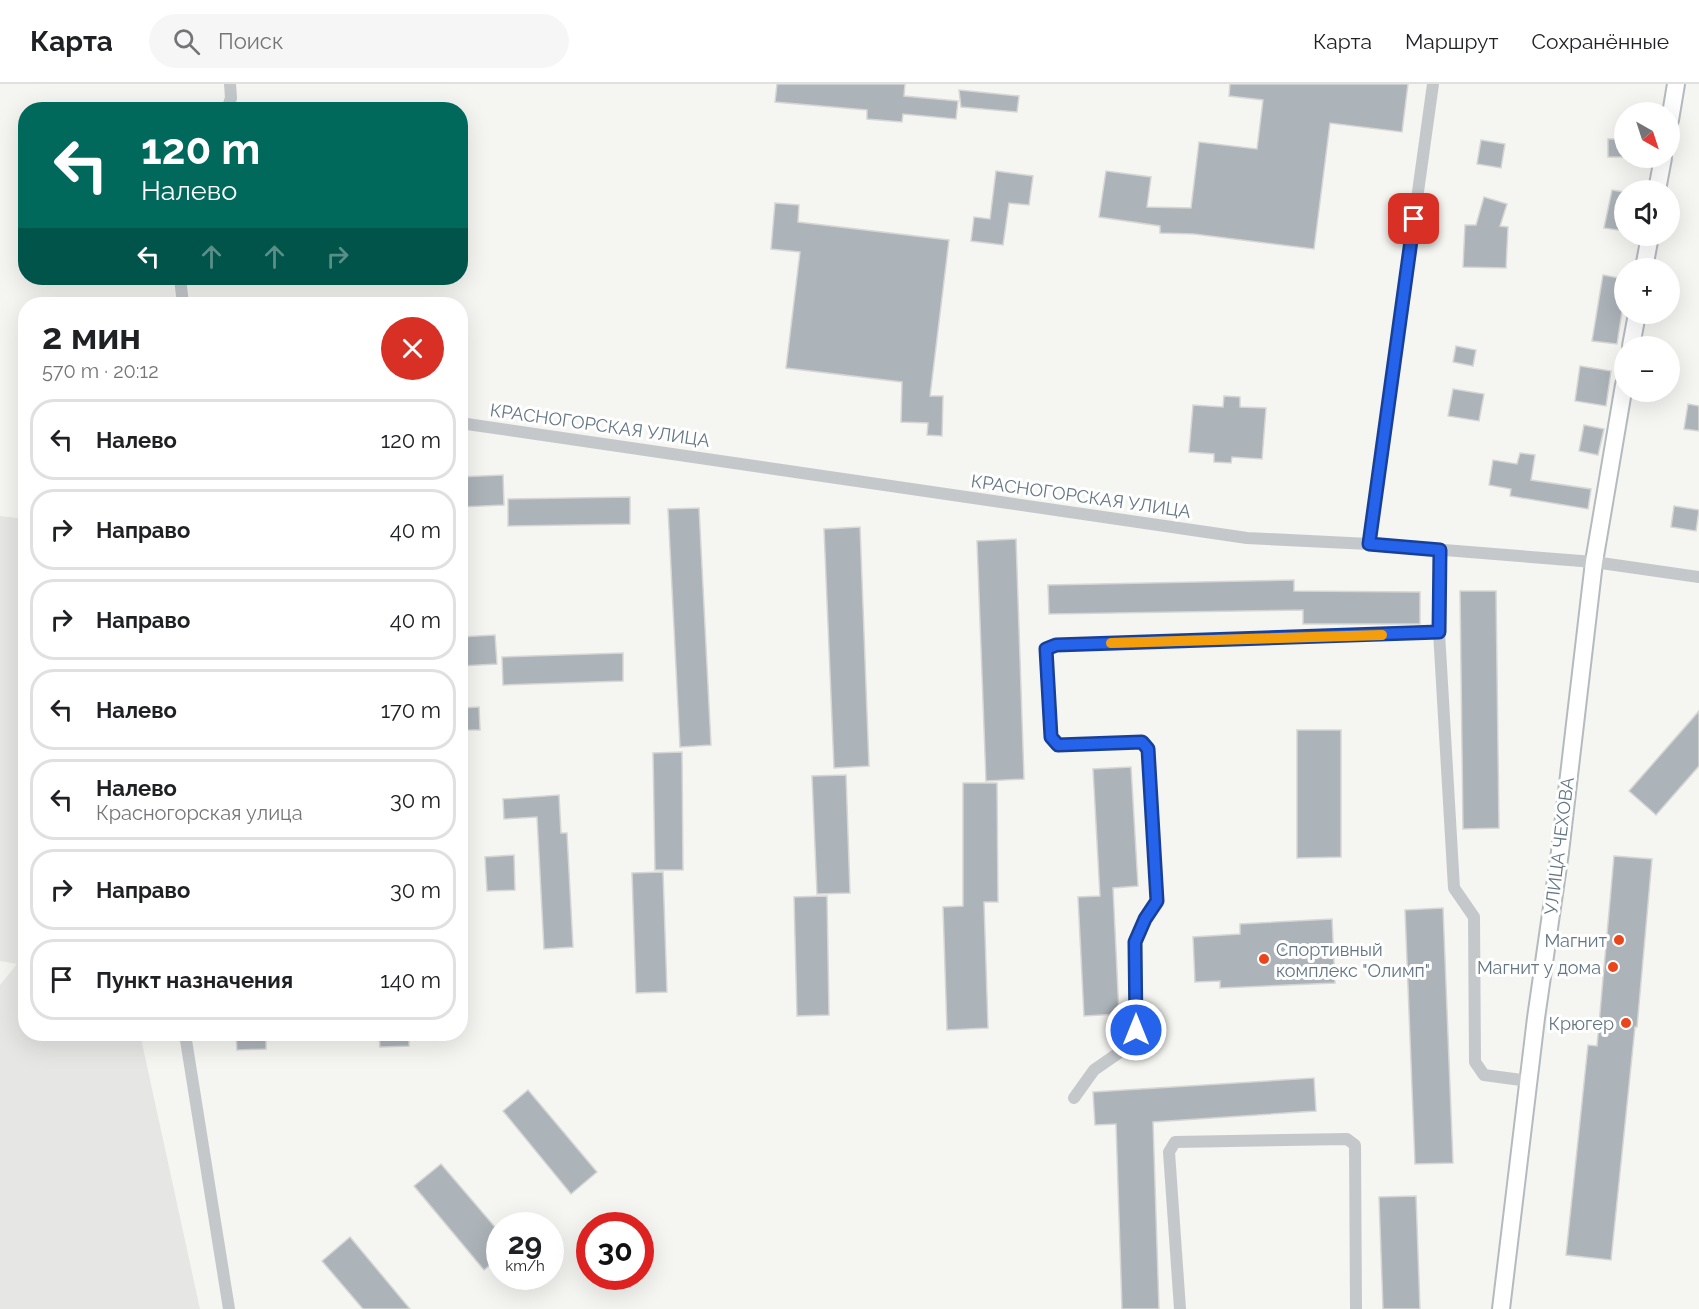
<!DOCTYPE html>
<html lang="ru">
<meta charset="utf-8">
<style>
:root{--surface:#fff;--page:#f6f6f6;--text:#202124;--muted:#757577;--line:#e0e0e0}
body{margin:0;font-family:Raleway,sans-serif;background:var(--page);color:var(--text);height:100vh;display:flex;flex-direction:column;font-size:22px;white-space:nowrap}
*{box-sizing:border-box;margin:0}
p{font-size:20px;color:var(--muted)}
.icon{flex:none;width:33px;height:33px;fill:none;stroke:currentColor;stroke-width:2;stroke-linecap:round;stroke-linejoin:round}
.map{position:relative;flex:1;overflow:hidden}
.sheet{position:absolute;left:18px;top:213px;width:450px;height:744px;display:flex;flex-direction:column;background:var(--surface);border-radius:24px;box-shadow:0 6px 24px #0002}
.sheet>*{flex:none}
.top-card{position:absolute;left:18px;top:18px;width:450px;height:183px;border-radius:24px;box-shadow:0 6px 24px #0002;background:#00695c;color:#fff;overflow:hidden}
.needle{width:39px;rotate:141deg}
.buttons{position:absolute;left:1614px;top:18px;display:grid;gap:12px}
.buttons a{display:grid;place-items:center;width:66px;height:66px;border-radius:50%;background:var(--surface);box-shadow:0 6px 24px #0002;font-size:30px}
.speed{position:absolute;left:486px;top:1128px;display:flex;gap:12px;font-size:30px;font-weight:700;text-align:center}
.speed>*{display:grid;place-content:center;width:78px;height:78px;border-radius:50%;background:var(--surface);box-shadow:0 6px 24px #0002;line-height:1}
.speed small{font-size:15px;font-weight:400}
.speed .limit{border:9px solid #d22;background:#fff;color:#111}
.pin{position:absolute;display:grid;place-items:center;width:51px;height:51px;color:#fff;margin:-26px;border-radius:12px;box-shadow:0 3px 9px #0006}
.me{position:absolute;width:66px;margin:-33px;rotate:0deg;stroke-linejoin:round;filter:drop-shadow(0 0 4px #0008)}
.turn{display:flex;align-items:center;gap:21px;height:126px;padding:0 24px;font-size:27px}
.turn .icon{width:78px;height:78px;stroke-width:2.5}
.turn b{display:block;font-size:42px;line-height:51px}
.lanes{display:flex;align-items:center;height:57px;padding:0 24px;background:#0003;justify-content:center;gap:30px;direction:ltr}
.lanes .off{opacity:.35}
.round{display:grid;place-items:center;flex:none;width:63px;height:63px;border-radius:32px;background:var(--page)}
.head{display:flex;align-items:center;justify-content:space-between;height:102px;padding:0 24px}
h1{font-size:36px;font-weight:700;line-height:45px}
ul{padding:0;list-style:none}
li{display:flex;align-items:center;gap:18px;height:81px;margin:0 12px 9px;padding:0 12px;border:3px solid var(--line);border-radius:24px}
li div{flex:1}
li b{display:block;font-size:22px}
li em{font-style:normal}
header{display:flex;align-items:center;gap:36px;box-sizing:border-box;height:84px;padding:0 30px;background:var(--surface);border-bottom:2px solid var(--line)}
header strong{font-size:28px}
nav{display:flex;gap:33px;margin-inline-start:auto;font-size:21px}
.search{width:420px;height:54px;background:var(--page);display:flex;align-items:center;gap:15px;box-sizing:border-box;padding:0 21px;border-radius:33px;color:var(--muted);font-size:22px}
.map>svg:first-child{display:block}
.built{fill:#e6e7e5}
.building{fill:#acb3b9;stroke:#d6d6d4;stroke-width:1.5}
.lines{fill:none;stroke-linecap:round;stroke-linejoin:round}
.secondary-casing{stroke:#b4babe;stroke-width:20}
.street{stroke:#c5c8cb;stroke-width:12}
.secondary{stroke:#fff;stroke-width:16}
.route-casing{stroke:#184099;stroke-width:15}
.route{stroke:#2563eb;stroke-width:10}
.slow{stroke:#f59e0b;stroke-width:10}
.poi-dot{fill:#eb451b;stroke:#fff;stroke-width:2}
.labels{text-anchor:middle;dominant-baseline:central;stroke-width:6;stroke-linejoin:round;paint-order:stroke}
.street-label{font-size:18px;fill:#637684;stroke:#fff}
.poi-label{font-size:18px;fill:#637684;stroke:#fff;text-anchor:end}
</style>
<header>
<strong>Карта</strong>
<div class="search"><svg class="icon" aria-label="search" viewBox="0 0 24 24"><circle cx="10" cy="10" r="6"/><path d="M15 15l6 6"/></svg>Поиск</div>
<nav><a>Карта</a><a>Маршрут</a><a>Сохранённые</a></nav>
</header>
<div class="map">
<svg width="1699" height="1225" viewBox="0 0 1699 1225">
<rect width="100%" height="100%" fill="#f5f5f1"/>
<polygon class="built" points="0,432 25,435 26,950 140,950 200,1225 0,1225 0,901 17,880 0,877"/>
<g class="building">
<polygon points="777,0 905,0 904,12 958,17 956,35 903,30 902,38 867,35 867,26 775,18"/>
<polygon points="1230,0 1408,0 1402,48 1330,39 1314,165 1194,150 1160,149 1160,142 1099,133 1106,87 1151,93 1147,123 1191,124 1199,58 1257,65 1263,16 1229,12"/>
<polygon points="959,6 1019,12 1017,28 961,23"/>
<rect x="1608" y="55" width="16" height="18"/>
<polygon points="1481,56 1505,60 1501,84 1477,80"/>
<polygon points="996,87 1033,92 1029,121 1009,119 1003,161 971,157 974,133 990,135"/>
<polygon points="1612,106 1624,108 1624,147 1604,144"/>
<polygon points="1484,113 1507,120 1500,142 1508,143 1506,184 1463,183 1465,141 1476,141"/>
<polygon points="775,119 799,121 798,138 949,156 930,312 943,312 942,352 927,351 928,339 901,338 902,298 786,284 800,168 771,165"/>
<polygon points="1603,191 1624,195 1624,221 1623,221 1617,260 1592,257"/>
<polygon points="1456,262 1476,266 1473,282 1453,278"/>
<polygon points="1580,282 1611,287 1606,322 1575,317"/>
<polygon points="1453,305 1484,310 1479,337 1448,332"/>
<polygon points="1224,312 1240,313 1240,323 1266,324 1262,375 1232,373 1231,379 1214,378 1214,370 1189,368 1193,321 1223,323"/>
<polygon points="1688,320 1699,322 1699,347 1684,345"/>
<polygon points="1584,341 1604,345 1598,371 1579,367"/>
<polygon points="1520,369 1535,371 1531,396 1591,405 1588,425 1510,412 1511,405 1489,401 1493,376 1517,380"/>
<polygon points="503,391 504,421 460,423 460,393"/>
<polygon points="630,413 630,440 508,442 508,415"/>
<polygon points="1674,422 1699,426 1696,447 1671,443"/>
<polygon points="699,424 711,661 680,663 668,425"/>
<polygon points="860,443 869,682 834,684 824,445"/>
<polygon points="1016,455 1024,695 986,697 977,457"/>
<polygon points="1294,496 1294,507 1420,508 1420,540 1303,540 1303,526 1049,530 1048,501"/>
<polygon points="1460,507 1496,507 1499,744 1463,745"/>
<polygon points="495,551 497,580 460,582 460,553"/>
<polygon points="623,569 623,597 503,601 502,573"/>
<polygon points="479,623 480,646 462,646 462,624"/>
<polygon points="1699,627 1699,682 1656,731 1629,707"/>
<polygon points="1297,646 1341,646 1341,773 1297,774"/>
<polygon points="682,668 683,786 655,786 653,669"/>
<polygon points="1131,683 1138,802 1113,804 1119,930 1084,932 1078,813 1100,812 1093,685"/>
<polygon points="846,691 850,809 817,810 812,692"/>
<polygon points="963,699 997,699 998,818 984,818 988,944 947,946 943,823 963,822"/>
<polygon points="559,711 561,749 567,749 573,863 544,865 537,733 504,735 503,715"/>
<polygon points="514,771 515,806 487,807 485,773"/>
<polygon points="1614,772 1652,775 1637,943 1635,943 1611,1176 1566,1171 1588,961 1597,962"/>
<polygon points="663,788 667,908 636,909 632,789"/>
<polygon points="827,812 829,931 797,932 794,813"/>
<polygon points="1443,824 1453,1079 1415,1080 1405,826"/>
<polygon points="1332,835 1335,899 1220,904 1220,897 1195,898 1193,853 1240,850 1240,840"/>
<polygon points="236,950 266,950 266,965 237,966"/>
<polygon points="379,950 409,950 409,962 380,963"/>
<polygon points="1314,994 1316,1027 1153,1038 1159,1225 1122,1225 1116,1040 1095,1041 1093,1008"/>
<polygon points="528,1006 597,1088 571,1110 503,1027"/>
<polygon points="441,1080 500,1149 500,1173 484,1186 414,1102"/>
<polygon points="1416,1112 1420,1225 1383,1225 1379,1113"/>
<polygon points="350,1153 410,1225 363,1225 322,1177"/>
</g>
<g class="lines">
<defs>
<g id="secondary">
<polyline points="1670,36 1676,0"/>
<polyline points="1657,106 1663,74"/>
<polyline points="1644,184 1650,152"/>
<polyline points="1631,262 1637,230"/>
<polyline points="1501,1225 1536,934 1560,768 1594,478 1624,301"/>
</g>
</defs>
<use href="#secondary" class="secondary-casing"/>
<g class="street">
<polyline points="227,26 231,14 230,0"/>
<polyline points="180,194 183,220"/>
<polyline points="460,339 1247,454 1369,460 1594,478 1699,493"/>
<polyline points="1369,460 1433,0"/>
<polyline points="1439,548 1454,804 1474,833 1475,978 1484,991 1529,997"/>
<polyline points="185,950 229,1225"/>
<polyline points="1074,1014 1094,986 1120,968 1136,947 1135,858 1145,835 1157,817 1148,665 1141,658 1058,661 1051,653 1046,565 1056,561 1439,548 1440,466"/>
<polyline points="1180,1225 1169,1068 1175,1058 1347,1055 1355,1061 1356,1225"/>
</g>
<use href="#secondary" class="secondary"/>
</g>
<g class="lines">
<defs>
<polyline id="route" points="1136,946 1135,858 1145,835 1157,817 1148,665 1142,658 1058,661 1051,653 1046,565 1056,561 1439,548 1440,466 1369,460 1414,135"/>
</defs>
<use href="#route" class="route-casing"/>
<use href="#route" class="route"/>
<polyline class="slow" points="1111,559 1382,551"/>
</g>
<g class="poi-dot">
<circle cx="1619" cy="856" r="6"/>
<circle cx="1264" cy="875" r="6"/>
<circle cx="1613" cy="883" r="6"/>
<circle cx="1626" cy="939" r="6"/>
</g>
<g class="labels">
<g class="street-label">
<text transform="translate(600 341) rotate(8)">КРАСНОГОРСКАЯ УЛИЦА</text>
<text transform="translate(1081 412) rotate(8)">КРАСНОГОРСКАЯ УЛИЦА</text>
<text transform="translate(1559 762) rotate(-83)">УЛИЦА ЧЕХОВА</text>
</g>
<g class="poi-label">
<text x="1607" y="856">Магнит</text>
<text x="1276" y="865" text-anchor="start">Спортивный<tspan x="1276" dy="21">комплекс "Олимп"</tspan></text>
<text x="1601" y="883">Магнит у дома</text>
<text x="1614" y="939">Крюгер</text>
</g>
</g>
</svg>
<div class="buttons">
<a><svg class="needle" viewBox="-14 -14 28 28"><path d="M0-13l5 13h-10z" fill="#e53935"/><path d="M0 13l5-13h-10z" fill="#757577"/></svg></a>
<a><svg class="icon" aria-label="sound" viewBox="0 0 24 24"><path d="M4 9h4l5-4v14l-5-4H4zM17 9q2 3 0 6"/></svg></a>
<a>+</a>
<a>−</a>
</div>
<div class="speed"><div>29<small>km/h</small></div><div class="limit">30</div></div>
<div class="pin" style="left:1414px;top:135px;background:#d93025"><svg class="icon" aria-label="arrive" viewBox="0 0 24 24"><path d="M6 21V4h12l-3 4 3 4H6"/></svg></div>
<svg class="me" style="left:1136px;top:946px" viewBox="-20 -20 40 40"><circle r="17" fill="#2563eb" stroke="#fff" stroke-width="3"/><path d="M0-11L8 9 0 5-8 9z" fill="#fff"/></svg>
<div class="top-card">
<div class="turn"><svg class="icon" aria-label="left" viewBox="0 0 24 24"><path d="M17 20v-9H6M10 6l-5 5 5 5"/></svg><div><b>120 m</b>Налево</div></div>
<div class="lanes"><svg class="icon" aria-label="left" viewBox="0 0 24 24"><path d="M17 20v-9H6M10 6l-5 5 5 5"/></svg><svg class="icon off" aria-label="ahead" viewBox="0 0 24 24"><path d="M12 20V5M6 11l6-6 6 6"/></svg><svg class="icon off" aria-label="ahead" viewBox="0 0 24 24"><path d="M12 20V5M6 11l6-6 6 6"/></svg><svg class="icon off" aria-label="right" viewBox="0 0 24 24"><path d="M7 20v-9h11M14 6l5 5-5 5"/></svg></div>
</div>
<section class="sheet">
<div class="head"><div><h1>2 мин</h1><p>570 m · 20:12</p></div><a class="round" style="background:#d93025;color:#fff"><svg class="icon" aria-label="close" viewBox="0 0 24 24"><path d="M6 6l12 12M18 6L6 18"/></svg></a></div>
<ul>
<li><svg class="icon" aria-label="left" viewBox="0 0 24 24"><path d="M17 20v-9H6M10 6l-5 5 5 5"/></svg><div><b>Налево</b></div><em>120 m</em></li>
<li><svg class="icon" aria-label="right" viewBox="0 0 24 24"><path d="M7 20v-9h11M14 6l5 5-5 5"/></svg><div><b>Направо</b></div><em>40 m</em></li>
<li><svg class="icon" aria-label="right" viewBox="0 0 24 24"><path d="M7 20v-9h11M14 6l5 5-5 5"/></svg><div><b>Направо</b></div><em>40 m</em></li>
<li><svg class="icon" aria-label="left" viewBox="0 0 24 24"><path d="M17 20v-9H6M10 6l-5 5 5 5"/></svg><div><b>Налево</b></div><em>170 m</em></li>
<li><svg class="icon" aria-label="left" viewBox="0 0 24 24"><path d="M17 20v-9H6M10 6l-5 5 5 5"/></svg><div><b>Налево</b><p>Красногорская улица</p></div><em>30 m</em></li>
<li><svg class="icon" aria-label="right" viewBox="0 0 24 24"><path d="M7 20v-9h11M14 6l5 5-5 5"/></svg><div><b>Направо</b></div><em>30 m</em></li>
<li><svg class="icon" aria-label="arrive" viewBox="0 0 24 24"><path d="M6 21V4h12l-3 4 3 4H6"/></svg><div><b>Пункт назначения</b></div><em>140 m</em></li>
</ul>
</section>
</div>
